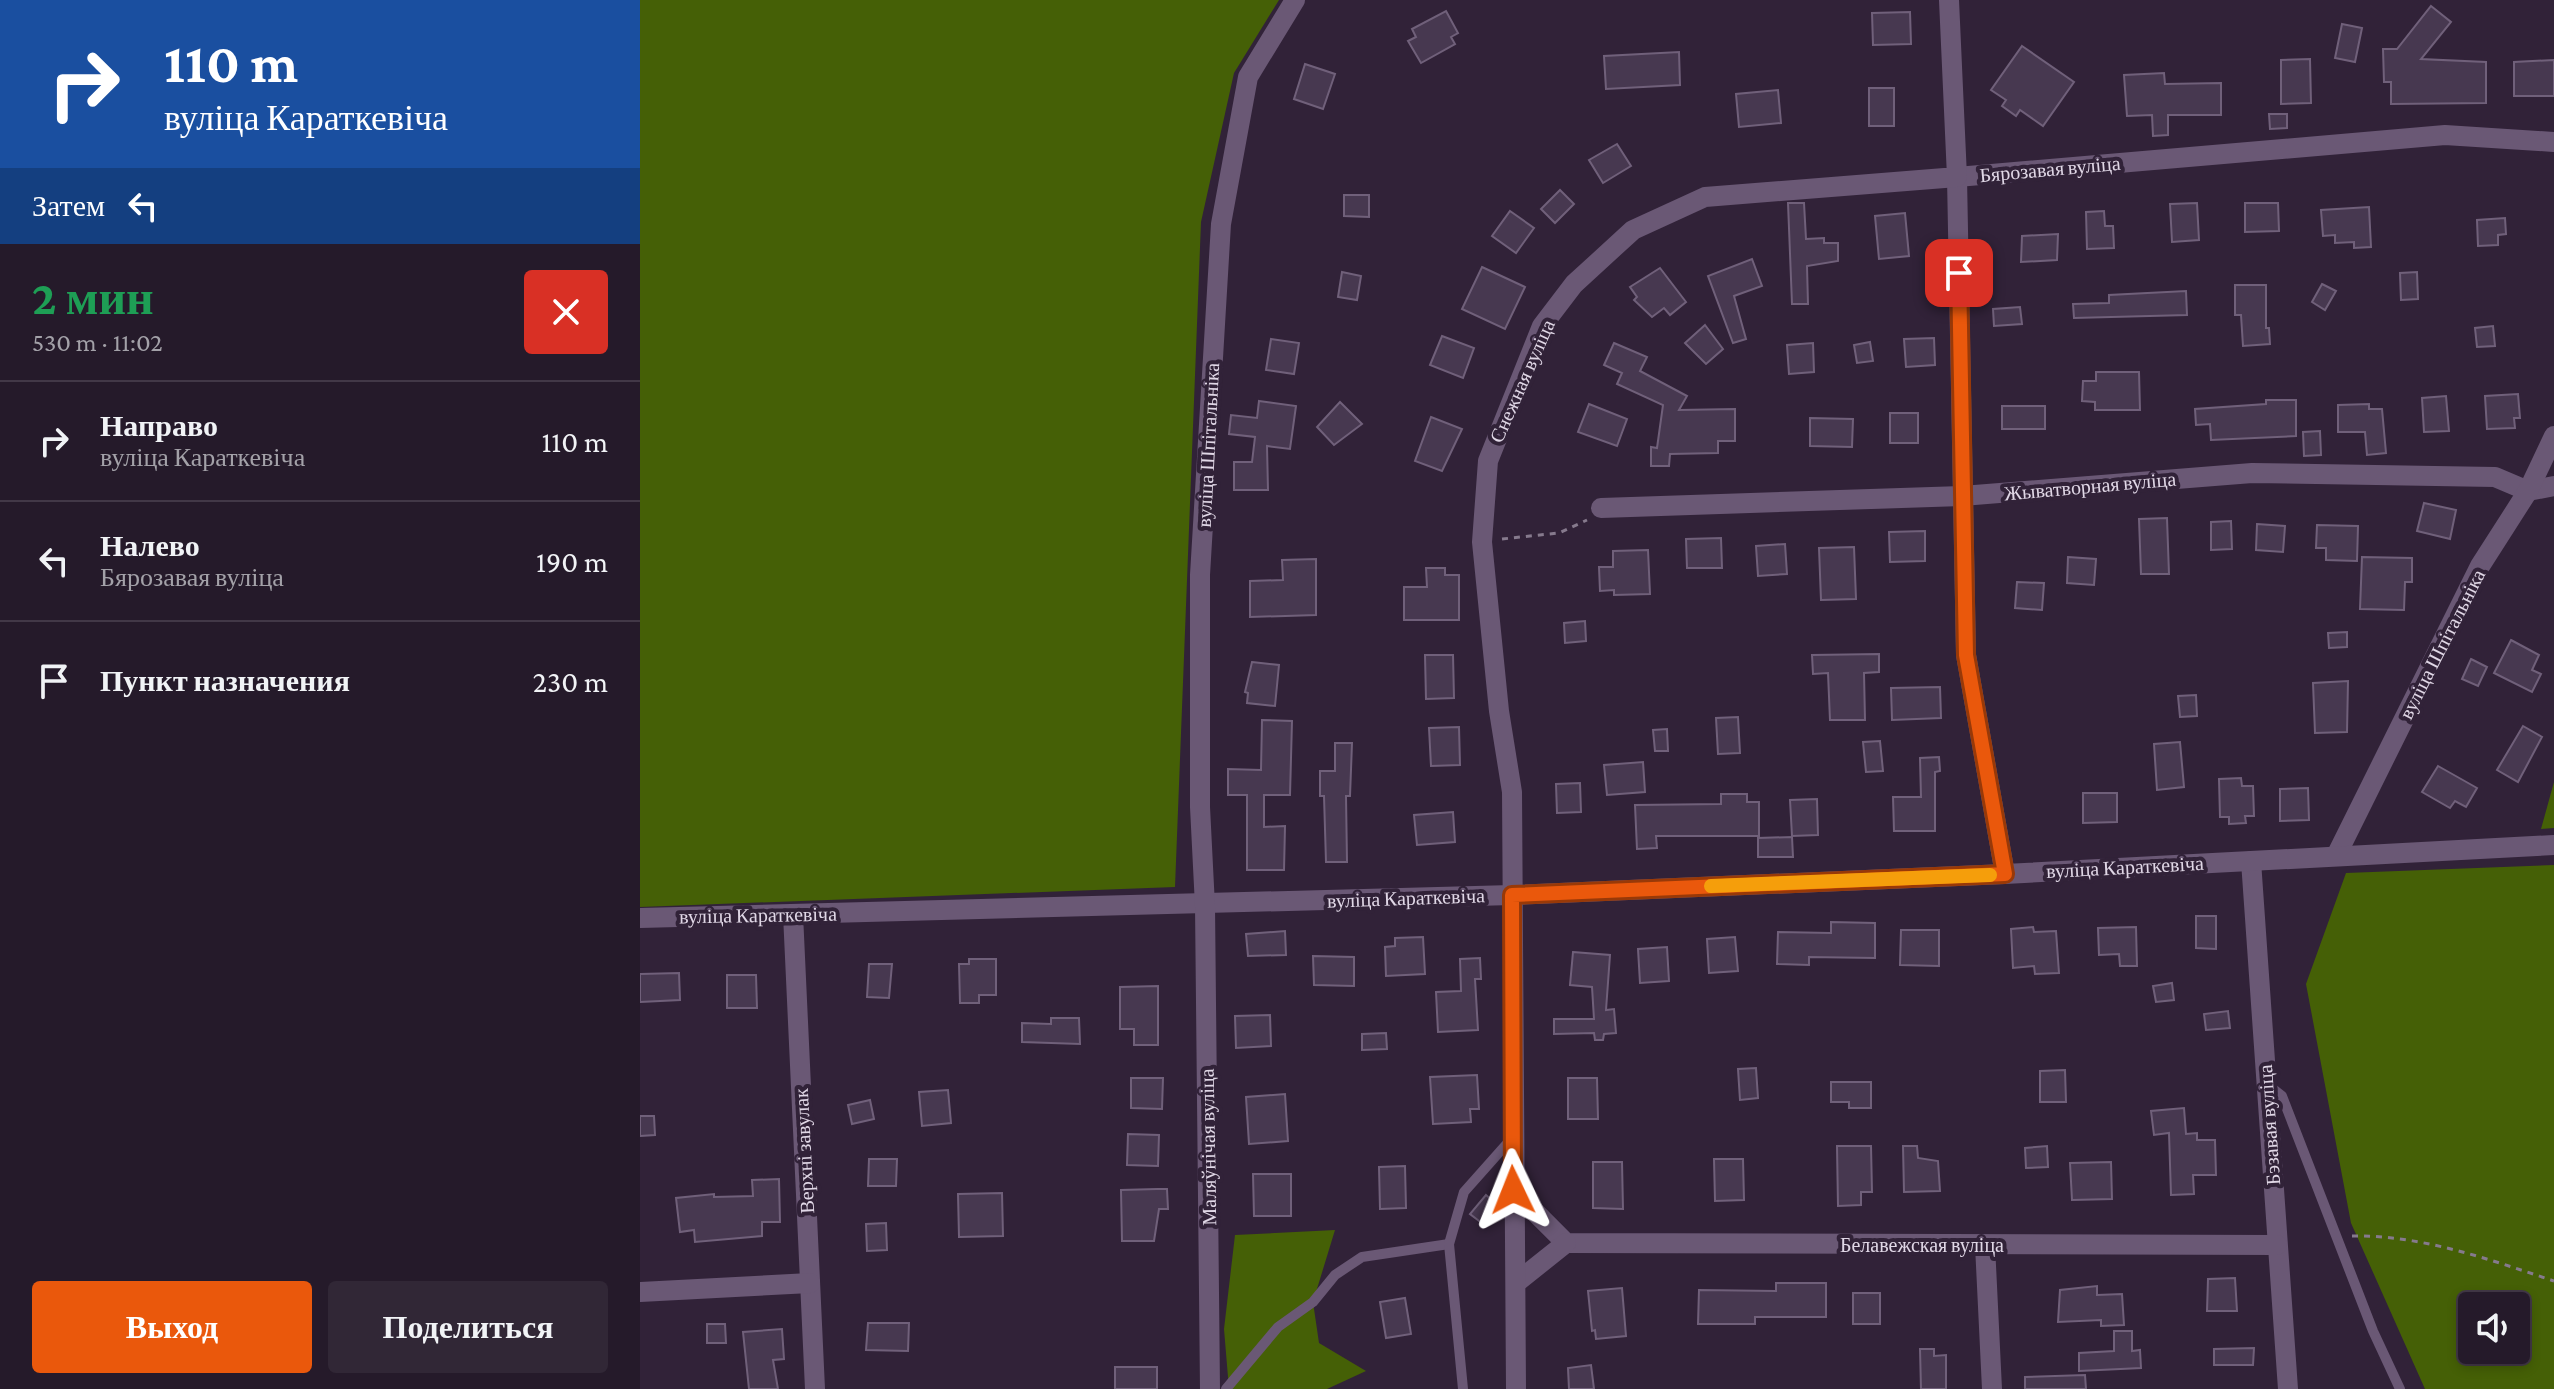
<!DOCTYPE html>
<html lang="ru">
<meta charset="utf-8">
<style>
:root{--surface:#251a2a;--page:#312736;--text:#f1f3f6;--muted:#a3a1a8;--line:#423847;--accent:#ea580c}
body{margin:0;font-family:"Crimson Pro",serif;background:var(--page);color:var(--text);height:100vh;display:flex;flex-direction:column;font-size:30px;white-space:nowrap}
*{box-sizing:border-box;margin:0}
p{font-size:26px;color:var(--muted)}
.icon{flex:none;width:44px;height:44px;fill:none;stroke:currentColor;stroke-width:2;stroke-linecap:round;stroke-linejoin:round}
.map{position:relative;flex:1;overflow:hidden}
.side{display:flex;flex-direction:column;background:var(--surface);width:640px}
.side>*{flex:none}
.guide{background:#1a4fa0;color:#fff;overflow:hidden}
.tools{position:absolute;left:1818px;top:1292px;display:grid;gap:16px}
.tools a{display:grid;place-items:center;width:72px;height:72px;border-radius:8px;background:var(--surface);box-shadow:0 4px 12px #0003,0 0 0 2px var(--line);font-size:40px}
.pin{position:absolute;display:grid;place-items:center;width:68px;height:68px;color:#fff;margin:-34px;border-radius:16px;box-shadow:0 4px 12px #0006}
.me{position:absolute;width:88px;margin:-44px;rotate:358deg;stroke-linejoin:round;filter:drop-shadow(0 0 6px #0008)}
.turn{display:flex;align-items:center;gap:28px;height:168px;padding:0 32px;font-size:36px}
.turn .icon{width:104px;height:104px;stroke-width:2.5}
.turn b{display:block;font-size:56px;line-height:68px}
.then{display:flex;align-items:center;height:76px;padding:0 32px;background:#0003;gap:16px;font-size:30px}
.round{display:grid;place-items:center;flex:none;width:84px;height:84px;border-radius:8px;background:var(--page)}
.head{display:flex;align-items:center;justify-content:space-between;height:136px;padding:0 32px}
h1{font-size:48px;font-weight:700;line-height:60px;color:#1e9e55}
.action{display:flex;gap:16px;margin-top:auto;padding:16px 32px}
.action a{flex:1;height:92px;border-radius:8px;background:var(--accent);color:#fff;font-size:32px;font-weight:700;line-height:92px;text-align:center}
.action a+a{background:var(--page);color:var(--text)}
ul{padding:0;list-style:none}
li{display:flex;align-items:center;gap:24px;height:120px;padding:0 32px;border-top:2px solid var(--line)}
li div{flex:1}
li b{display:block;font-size:30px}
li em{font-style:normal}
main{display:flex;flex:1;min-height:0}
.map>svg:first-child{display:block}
.forest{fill:#456006;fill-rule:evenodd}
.building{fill:#473850;stroke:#70607a;stroke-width:2}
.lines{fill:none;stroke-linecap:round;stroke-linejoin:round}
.path{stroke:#867a8d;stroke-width:3;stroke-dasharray:6 6;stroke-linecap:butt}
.service{stroke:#6a5875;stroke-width:10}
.minor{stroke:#6a5875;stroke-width:20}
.route-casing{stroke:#983908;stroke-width:20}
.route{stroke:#ea580c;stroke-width:14}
.slow{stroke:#f59e0b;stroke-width:14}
.labels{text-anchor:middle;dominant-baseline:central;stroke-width:8;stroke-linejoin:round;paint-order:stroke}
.street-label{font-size:20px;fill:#e0d7e6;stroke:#312238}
</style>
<main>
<section class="side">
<div class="guide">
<div class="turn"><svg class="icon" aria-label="right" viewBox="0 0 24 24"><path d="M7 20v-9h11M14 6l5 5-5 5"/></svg><div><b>110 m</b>вуліца Караткевіча</div></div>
<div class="then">Затем<svg class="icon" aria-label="left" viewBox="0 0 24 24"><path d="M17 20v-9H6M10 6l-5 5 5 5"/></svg></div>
</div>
<div class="head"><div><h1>2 мин</h1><p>530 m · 11:02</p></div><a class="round" style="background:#d93025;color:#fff"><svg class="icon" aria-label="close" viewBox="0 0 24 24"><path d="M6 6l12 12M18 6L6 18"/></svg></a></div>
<ul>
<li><svg class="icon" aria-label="right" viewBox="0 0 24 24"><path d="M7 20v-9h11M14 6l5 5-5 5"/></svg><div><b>Направо</b><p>вуліца Караткевіча</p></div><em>110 m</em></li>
<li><svg class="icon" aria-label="left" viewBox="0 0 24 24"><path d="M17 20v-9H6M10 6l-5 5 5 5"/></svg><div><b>Налево</b><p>Бярозавая вуліца</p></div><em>190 m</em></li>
<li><svg class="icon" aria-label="arrive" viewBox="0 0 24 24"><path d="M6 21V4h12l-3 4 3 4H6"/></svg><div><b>Пункт назначения</b></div><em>230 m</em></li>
</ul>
<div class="action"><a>Выход</a><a>Поделиться</a></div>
</section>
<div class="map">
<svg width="1914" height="1389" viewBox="0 0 1914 1389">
<rect width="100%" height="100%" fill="#312238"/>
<g class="forest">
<polygon points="0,0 639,0 594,73 561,222 535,887 0,907"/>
<polygon points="1914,782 1914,828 1901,829"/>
<path d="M1914 865V1389H1785L1711 1223 1666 984 1706 873ZM1832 1306H1876V1350H1832Z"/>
<polygon points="695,1230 673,1302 679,1343 726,1371 687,1389 589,1389 584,1329 595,1235"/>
</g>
<g class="building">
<polygon points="1791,6 1811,22 1781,59 1846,62 1846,103 1751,104 1751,82 1744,82 1743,49 1757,49"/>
<polygon points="806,11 818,33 811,37 815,44 781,63 768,41 776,37 772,29"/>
<polygon points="1270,12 1271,44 1233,45 1232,13"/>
<polygon points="1702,24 1722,28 1715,62 1695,58"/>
<polygon points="1382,46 1434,82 1403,126 1380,110 1376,116 1362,106 1366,100 1351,90"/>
<polygon points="1039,52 1040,85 966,89 964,56"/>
<polygon points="1670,59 1671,103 1641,104 1641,60"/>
<polygon points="1914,60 1914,96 1874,96 1874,62"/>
<polygon points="665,64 695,74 683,109 654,99"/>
<polygon points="1524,73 1525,84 1581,83 1581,115 1528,115 1528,135 1513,136 1512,115 1487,116 1484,75"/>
<rect x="1229" y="88" width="25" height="38"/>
<polygon points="1138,90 1141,123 1099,127 1096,94"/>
<polygon points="1629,114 1647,114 1647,128 1630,129"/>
<polygon points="977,144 991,166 963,183 949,160"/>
<polygon points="920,190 934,204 915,223 901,209"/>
<polygon points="704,195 729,195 729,217 704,216"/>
<polygon points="1148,203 1164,203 1166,239 1184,238 1184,243 1198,243 1198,261 1167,266 1168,304 1152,304"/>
<polygon points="1557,203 1559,240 1532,242 1530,204"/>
<polygon points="1605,203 1638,203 1639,231 1605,232"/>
<polygon points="1729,207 1731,247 1714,248 1714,242 1695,243 1695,235 1683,236 1681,210"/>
<polygon points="870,211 894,228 876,253 852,236"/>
<polygon points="1464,211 1465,226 1473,226 1474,248 1447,249 1446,212"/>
<polygon points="1265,213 1269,256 1239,259 1235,216"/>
<polygon points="1865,218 1866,234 1858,235 1858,245 1838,246 1837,220"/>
<polygon points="1418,234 1417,260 1381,262 1382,236"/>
<polygon points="1112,259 1122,286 1094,296 1106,339 1093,343 1068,276"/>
<polygon points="842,267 885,287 865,329 822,309"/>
<polygon points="1020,268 1046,302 1030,315 1024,308 1012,317 994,300 997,297 990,287"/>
<polygon points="702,272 721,276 717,300 698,297"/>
<polygon points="1777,272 1778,299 1761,300 1760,273"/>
<polygon points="1682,284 1696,291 1685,310 1672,302"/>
<polygon points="1595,285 1626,285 1626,328 1629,328 1630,344 1603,346 1601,315 1595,315"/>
<polygon points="1546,291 1547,315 1434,318 1433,304 1469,303 1469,295"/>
<polygon points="1380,307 1382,324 1354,326 1353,309"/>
<polygon points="1065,325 1083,349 1066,364 1045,343"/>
<polygon points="1853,326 1855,346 1837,347 1835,328"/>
<polygon points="802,336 834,348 823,378 790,365"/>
<polygon points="1294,338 1295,365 1266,367 1264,339"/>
<polygon points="631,339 659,343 654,374 626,370"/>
<polygon points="1230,342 1233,361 1217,363 1214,345"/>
<polygon points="974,343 1007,357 1000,371 1047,396 1039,410 1095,409 1095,441 1078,441 1078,453 1030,454 1029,466 1011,466 1011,447 1017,448 1023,405 977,384 982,373 964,365"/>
<polygon points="1173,343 1174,372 1149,374 1147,345"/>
<polygon points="1456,372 1499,372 1500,410 1455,410 1455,402 1442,401 1443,381 1456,381"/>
<polygon points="1878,394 1880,418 1874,418 1875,428 1847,429 1845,396"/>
<polygon points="1806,396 1809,431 1784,432 1782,398"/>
<polygon points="1626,400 1656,400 1656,436 1571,440 1570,424 1556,425 1555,409 1626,404"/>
<polygon points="619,401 656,406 650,449 627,446 628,490 594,490 594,462 612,462 615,437 589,434 591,415 617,418"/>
<polygon points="700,402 722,424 694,445 677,427"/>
<polygon points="949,404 987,419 977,446 938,432"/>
<polygon points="1729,404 1729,409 1742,409 1746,453 1727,455 1725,432 1698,432 1698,405"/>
<rect x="1362" y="406" width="43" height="23"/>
<rect x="1250" y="413" width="28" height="30"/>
<polygon points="791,417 822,429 802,471 775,461"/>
<polygon points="1170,418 1213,419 1212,447 1170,446"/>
<polygon points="1680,431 1681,455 1664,456 1663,432"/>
<polygon points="1784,503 1816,510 1810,539 1777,531"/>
<polygon points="1527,518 1529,574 1501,574 1499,519"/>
<polygon points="1591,521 1592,549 1571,550 1571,522"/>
<polygon points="1617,524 1645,526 1643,552 1616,550"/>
<polygon points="1677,525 1718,526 1717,561 1686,560 1686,548 1676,548"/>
<polygon points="1285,531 1285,561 1250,562 1249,532"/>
<polygon points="1081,538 1082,568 1047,568 1046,539"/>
<polygon points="1145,544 1147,574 1118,576 1116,546"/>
<polygon points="1214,547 1216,599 1181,600 1179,548"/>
<polygon points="1008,550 1010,594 974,595 974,590 960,591 959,567 973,567 973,551"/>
<polygon points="1428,557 1456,559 1454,585 1427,583"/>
<polygon points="1722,557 1772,558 1772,582 1765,582 1764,610 1720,609"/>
<polygon points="676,559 676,615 610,617 610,581 643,580 642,560"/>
<polygon points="786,568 805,568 805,575 819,575 819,620 764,620 764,587 787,587"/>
<polygon points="1377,582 1404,583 1402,610 1375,608"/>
<polygon points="945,621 946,641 925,643 924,623"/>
<polygon points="1707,632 1707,647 1689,648 1688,633"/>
<polygon points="1871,640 1899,655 1892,670 1901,674 1892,692 1854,673"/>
<polygon points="1239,654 1239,672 1224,673 1225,720 1190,720 1188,673 1173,674 1172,655"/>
<polygon points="785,655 813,655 814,698 786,699"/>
<polygon points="1831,659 1847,667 1838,686 1822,679"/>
<polygon points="612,662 639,665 635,706 607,703 608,693 605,692"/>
<polygon points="1708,681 1707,732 1675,733 1673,683"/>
<polygon points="1300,687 1301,718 1252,720 1251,688"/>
<polygon points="1556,695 1557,716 1540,717 1538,696"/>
<polygon points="1098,717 1100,753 1078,754 1076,718"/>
<polygon points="622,720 652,721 650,795 624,795 624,827 645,826 644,870 607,870 607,795 588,795 588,769 621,770"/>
<polygon points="1883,726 1902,737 1878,782 1857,770"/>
<polygon points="819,727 820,765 791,766 789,728"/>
<polygon points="1027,729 1028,751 1015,751 1013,730"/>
<polygon points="1240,741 1243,771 1226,772 1223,742"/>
<polygon points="1540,742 1544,787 1517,790 1514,744"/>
<polygon points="695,743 712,743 710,796 706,796 707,862 686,862 684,796 680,796 680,771 695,771"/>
<polygon points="1299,757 1300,771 1295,772 1295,831 1254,831 1253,797 1281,797 1280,758"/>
<polygon points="1003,762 1005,792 967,795 964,765"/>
<polygon points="1798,766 1837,788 1826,807 1815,801 1810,808 1782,792"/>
<polygon points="1601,778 1602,786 1613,786 1614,816 1605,816 1606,823 1589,824 1589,817 1580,817 1579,779"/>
<polygon points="940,783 941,812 917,813 916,784"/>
<polygon points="1668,788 1669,820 1640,821 1640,789"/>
<polygon points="1443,793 1477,793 1477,822 1443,823"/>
<polygon points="1081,794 1107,794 1107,802 1119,802 1119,836 1016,836 1017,848 997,849 995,805 1081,804"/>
<polygon points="1177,799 1178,835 1152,836 1150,800"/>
<polygon points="813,812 815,842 777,845 774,815"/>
<polygon points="1152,837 1153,857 1118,857 1118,838"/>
<polygon points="1556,916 1576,916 1576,949 1556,948"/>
<polygon points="1191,922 1235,923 1235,958 1169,957 1169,965 1137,964 1138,932 1191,933"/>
<polygon points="1393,927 1394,932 1416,931 1419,973 1395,974 1394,966 1373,968 1371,929"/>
<polygon points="1496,927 1497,966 1480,966 1479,954 1459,955 1458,928"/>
<polygon points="1261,930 1299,930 1299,966 1260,965"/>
<polygon points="645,931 646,955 608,956 606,934"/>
<polygon points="783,937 785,974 746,976 745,947 755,946 755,938"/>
<polygon points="1095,937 1098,971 1069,973 1067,939"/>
<polygon points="1027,947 1029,981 1000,983 998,949"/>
<polygon points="933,952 970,955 966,1010 974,1009 976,1033 964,1034 963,1040 955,1040 954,1033 914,1034 914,1019 954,1019 952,987 930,985"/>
<polygon points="673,956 714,957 714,986 674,985"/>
<polygon points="840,958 841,979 835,979 838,1030 798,1032 796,992 821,991 820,959"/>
<polygon points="329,959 356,959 356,995 339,995 339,1003 320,1003 319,964 329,964"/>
<polygon points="229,964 252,964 249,998 227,997"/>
<polygon points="39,973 40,1000 0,1002 0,974"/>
<polygon points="87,975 116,975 117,1008 87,1008"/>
<polygon points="1532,983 1534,1000 1516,1002 1513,986"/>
<polygon points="518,986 518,1045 494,1045 494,1029 480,1029 480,987"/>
<polygon points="1588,1011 1590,1028 1566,1030 1564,1014"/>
<polygon points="630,1015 631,1046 596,1048 595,1016"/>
<polygon points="411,1018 439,1018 440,1044 382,1042 382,1023 411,1024"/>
<polygon points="746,1033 747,1049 722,1050 722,1034"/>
<polygon points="1116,1068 1118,1098 1100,1100 1098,1069"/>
<polygon points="1425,1070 1426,1102 1400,1102 1400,1071"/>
<polygon points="837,1075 839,1109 830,1109 831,1122 793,1124 790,1077"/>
<polygon points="491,1078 523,1078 522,1109 491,1108"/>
<polygon points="928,1078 957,1078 958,1119 928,1119"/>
<polygon points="1191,1082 1231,1082 1231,1108 1209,1108 1209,1102 1191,1102"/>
<polygon points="308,1090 311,1123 282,1126 279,1092"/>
<polygon points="645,1094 648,1141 609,1144 606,1097"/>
<polygon points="230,1100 234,1119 212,1124 208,1105"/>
<polygon points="1544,1108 1546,1134 1557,1133 1557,1140 1575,1140 1576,1175 1553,1175 1554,1194 1531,1195 1529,1133 1514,1135 1511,1111"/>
<polygon points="0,1116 14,1116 15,1135 0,1136"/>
<polygon points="488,1134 519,1135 518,1166 487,1165"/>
<polygon points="1197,1146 1231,1146 1232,1192 1221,1192 1221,1205 1198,1206"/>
<polygon points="1263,1146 1277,1146 1278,1158 1298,1161 1300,1191 1264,1192"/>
<polygon points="1407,1146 1408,1167 1386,1168 1385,1148"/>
<polygon points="229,1159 257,1159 256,1186 228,1186"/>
<polygon points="1074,1159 1103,1159 1104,1200 1075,1201"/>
<polygon points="953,1162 982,1162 983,1209 953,1208"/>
<polygon points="1471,1162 1472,1199 1432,1200 1430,1163"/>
<polygon points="765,1166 766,1208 740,1209 739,1167"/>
<polygon points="613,1174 651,1174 651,1216 614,1216"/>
<polygon points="139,1179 140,1222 122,1222 122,1236 55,1242 54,1230 40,1232 36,1198 74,1194 74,1197 113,1196 112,1180"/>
<polygon points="517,1189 527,1189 528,1209 519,1209 514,1241 482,1241 481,1190"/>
<polygon points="362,1193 363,1236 319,1237 318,1194"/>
<polygon points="846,1195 859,1206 843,1224 830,1214"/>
<polygon points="246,1223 247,1250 227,1251 226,1224"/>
<polygon points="1595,1278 1597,1311 1567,1311 1568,1279"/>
<polygon points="1136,1283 1186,1283 1186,1317 1115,1317 1115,1324 1058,1324 1059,1290 1136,1291"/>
<polygon points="1457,1286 1457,1295 1482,1294 1484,1325 1461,1326 1461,1320 1418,1322 1420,1290"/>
<polygon points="982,1288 986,1336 956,1339 955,1330 952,1331 948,1291"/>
<rect x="1213" y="1293" width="27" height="31"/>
<polygon points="765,1298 771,1334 746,1338 740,1302"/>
<polygon points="228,1323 269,1323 268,1351 226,1350"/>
<polygon points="67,1324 85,1324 86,1343 67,1343"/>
<polygon points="142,1329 144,1359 133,1360 138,1389 109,1389 103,1332"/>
<polygon points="1474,1331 1492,1331 1492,1351 1500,1350 1501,1368 1439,1371 1439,1353 1474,1351"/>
<polygon points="1614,1348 1613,1365 1574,1365 1574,1349"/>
<polygon points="1280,1349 1294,1349 1294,1356 1306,1355 1306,1389 1281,1389"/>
<polygon points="951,1365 954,1389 929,1389 928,1368"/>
<rect x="475" y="1367" width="42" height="22"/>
<polygon points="1445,1375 1446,1389 1385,1389 1385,1377"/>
</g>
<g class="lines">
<g class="path">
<polyline points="862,539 919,533 947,520"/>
<path d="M1712 1236C1782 1235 1848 1259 1914 1281"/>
</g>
<g class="service">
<polyline points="1628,1085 1642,1096 1733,1331 1760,1389"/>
<polyline points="586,1389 638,1327 673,1302 695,1275 722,1257 809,1244"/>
<polyline points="823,1389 809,1244 824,1192 872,1138"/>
</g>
<g class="minor">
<polyline points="961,508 1322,496 1612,473 1855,477 1888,491 1914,486"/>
<polyline points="1696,856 1840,566 1888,491 1914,436"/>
<polyline points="1611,861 1648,1389"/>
<polyline points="1365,874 1326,655 1317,177 1805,135 1914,142"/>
<polyline points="153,914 175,1389"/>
<polyline points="0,918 872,895 1365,874 1914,845"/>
<polyline points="873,1190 926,1243 1637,1245"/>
<polyline points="1345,1245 1352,1389"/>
<polyline points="877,1282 926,1243"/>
<polyline points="0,1292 170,1283"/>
<polyline points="570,1389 565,906 560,807 560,575 581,224 608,77 655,0"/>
<polyline points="876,1389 872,792 859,711 842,542 848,461 902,326 934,284 993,230 1065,197 1317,177 1309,0"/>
</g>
</g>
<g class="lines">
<defs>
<polyline id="route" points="873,1190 872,895 1365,874 1326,655 1319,273"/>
</defs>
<use href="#route" class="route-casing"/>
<use href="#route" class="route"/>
<polyline class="slow" points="1071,886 1350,875"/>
</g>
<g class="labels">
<g class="street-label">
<text transform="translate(1410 169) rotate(-5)">Бярозавая вуліца</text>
<text transform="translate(882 381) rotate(-66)">Снежная вуліца</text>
<text transform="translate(568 445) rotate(-87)">вуліца Шпітальніка</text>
<text transform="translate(1450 486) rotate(-5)">Жыватворная вуліца</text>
<text transform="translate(1802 644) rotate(-63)">вуліца Шпітальніка</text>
<text transform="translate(1485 867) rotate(-3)">вуліца Караткевіча</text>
<text transform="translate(766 898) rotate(-2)">вуліца Караткевіча</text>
<text transform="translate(118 915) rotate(-1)">вуліца Караткевіча</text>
<text transform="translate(1629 1125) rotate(-94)">Бэзавая вуліца</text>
<text transform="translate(568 1147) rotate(-91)">Маляўнічая вуліца</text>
<text transform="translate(164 1151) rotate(-93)">Верхні завулак</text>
<text x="1282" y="1245">Белавежская вуліца</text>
</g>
</g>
</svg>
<div class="tools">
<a><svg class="icon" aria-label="sound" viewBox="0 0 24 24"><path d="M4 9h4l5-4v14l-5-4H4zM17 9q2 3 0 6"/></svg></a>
</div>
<div class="pin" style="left:1319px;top:273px;background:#d93025"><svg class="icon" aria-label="arrive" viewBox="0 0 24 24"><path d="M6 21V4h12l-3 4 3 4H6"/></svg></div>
<svg class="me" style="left:873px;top:1190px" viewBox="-20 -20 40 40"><path d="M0-17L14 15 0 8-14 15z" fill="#ea580c" stroke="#fff" stroke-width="4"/></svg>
</div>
</main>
